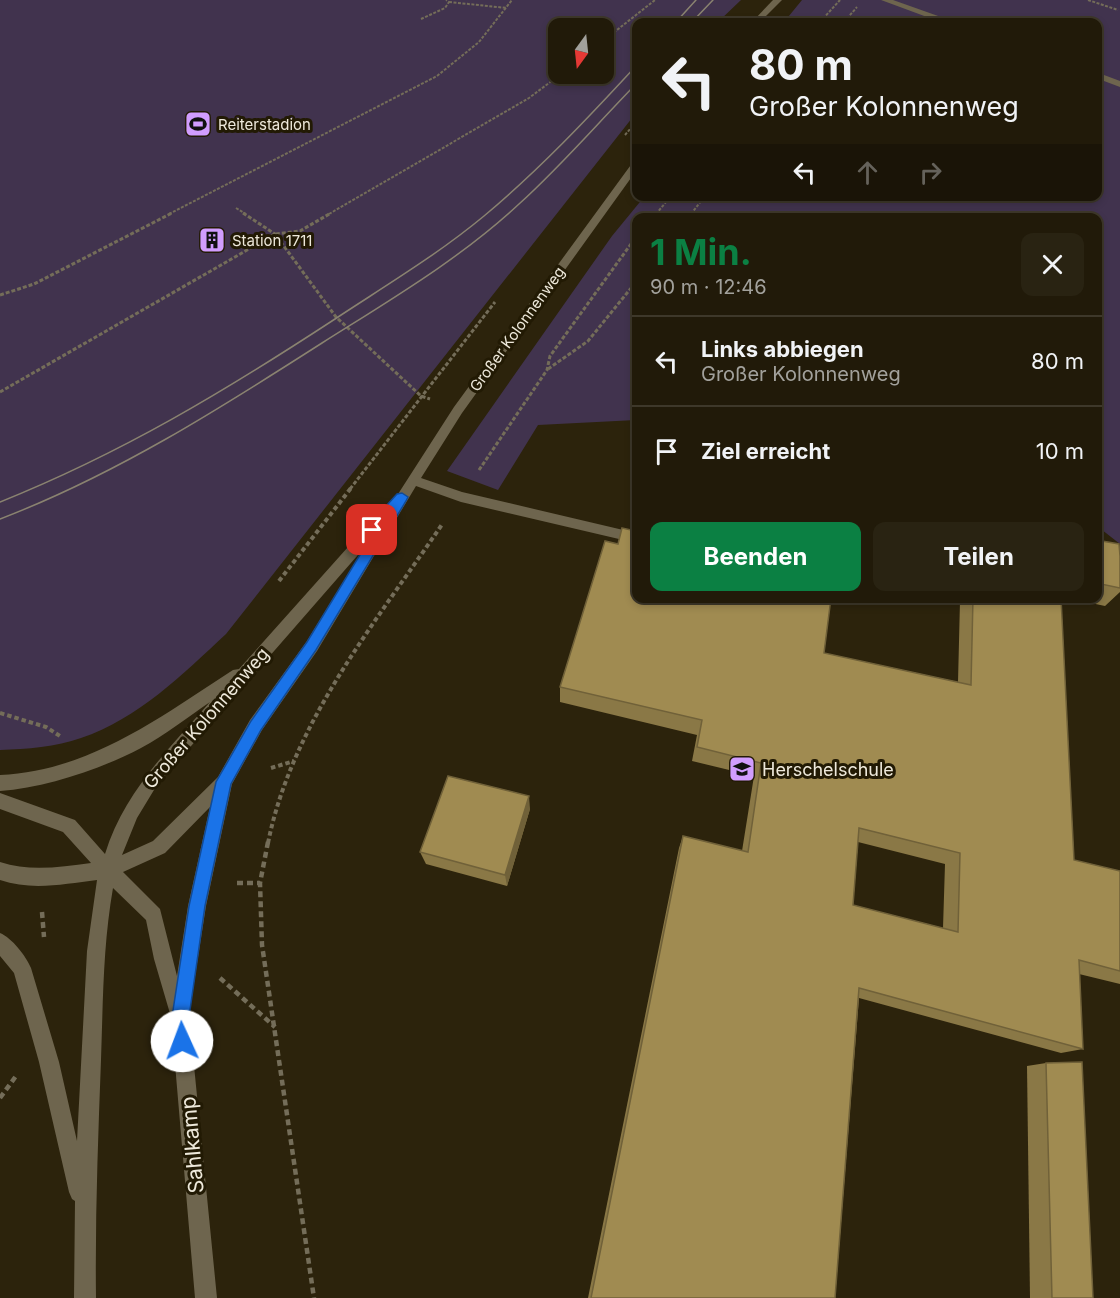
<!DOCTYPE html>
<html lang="de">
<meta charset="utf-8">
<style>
:root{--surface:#211a09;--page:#292312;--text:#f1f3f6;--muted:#a2a19c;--line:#3e382a;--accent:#0b8043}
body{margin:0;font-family:Inter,sans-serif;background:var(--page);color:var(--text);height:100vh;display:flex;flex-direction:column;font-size:22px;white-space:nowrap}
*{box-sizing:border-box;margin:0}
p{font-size:20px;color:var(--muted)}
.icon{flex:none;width:33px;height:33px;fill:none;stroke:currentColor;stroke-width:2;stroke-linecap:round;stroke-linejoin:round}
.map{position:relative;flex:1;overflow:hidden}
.details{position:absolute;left:632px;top:213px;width:470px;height:390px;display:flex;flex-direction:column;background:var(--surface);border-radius:12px;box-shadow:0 3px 9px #0003,0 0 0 2px var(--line)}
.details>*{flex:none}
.top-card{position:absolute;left:632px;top:18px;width:470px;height:183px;border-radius:12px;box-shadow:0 3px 9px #0003,0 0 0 2px var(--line);background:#211a09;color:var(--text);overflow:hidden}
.needle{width:39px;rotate:195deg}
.fabs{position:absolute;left:548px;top:18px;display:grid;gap:12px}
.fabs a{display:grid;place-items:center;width:66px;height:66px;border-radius:12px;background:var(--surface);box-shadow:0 3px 9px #0003,0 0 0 2px var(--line);font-size:30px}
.pin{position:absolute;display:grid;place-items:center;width:51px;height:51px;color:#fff;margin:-26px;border-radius:12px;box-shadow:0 3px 9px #0006}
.me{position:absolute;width:66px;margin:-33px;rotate:358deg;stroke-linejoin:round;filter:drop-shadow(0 0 4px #0008)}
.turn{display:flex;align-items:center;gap:21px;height:126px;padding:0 18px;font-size:27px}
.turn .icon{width:78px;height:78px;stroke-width:2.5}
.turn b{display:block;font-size:42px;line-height:51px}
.lanes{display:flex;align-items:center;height:57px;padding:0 18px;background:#0003;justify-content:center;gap:30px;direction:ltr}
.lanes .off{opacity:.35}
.round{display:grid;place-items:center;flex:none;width:63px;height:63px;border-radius:12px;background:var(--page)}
.headline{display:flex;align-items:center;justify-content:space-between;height:102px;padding:0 18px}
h1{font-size:36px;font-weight:700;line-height:45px;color:var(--accent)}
.button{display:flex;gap:12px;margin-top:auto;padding:12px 18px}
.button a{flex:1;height:69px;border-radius:12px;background:var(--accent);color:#fff;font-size:24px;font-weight:700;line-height:69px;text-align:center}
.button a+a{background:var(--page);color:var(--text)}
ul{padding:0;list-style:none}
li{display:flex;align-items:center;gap:18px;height:90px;padding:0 18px;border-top:2px solid var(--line)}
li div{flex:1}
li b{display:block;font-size:22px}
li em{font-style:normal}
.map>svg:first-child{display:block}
.green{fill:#41334e;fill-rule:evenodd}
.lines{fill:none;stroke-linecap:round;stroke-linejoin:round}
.path-far3{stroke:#746d59;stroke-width:2;stroke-dasharray:3 1.5;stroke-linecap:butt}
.path-far2{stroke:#746d59;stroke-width:3;stroke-dasharray:4 2;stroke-linecap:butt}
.path-far1{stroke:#746d59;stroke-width:4;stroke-dasharray:4.5 3;stroke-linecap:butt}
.path{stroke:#746d59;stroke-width:4.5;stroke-dasharray:6 4;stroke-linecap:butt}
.minor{fill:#6e654e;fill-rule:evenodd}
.tram{stroke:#8a8370;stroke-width:1.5}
.wall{fill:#8a7846;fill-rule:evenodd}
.shaded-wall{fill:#706139}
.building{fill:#a08b51;stroke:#706139;stroke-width:1.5;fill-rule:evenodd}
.route{fill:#1a73e8;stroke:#114b97;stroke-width:1.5}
.labels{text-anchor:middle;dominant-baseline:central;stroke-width:6;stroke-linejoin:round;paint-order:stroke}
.far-poi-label{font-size:15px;fill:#eee9db;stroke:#221a04;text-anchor:start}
.far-street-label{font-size:15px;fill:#eee9db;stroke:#221a04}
.street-label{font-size:18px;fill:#eee9db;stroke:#221a04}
.poi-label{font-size:18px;fill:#eee9db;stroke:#221a04;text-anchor:start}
.near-street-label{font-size:21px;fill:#eee9db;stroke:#221a04}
</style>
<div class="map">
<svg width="1120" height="1298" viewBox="0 0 1120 1298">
<rect width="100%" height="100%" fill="#2c230c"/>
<g class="green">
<path d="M0 0H741L718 22H636V113L226 634C183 674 138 719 81 738 56 747 27 749 0 750ZM558 28H603V74H558Z"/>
<polygon points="802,0 1120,0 1120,544 1097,526 1096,218 636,218 636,420 538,425 498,490 447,471 612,236 644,197 1096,196 1096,22 784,22"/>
</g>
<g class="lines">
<g class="path-far3">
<polyline points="1088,0 1118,10"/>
<polyline points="449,2 507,8"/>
<polyline points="421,19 445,8 449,2 446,0"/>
<polyline points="820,22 840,0"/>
<polyline points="844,22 857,7"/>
<polyline points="603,41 655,0"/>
<polyline points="625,135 636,122"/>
<polyline points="236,208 246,214"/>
<polyline points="169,214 437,76 479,42 512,0"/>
<polyline points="329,214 529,98 561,74"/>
<polyline points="656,214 671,196"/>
<polyline points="691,214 705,196"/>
</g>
<g class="path-far2">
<polyline points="243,213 275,234 336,317 421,396 430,399"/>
<polyline points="653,218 657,213"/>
<polyline points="688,218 692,213"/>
<polyline points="0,295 34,284 172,213"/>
<polyline points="548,369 588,341 636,282"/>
<polyline points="0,392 275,234 300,231 331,213"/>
<polyline points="479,470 547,370 550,356 636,237"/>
<polyline points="350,489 495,302"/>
</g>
<g class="path-far1">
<polyline points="279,581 351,488"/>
<polyline points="0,713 46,727 60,736"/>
<polyline points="271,768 294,761"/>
<path d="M268 843C292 723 376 622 443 523"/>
</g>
<g class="path">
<polyline points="268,842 260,883 262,945 314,1298"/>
<polyline points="237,883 260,883"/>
<polyline points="42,912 44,937"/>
<polyline points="220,978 275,1027"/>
<polyline points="0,1098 16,1076"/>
</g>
<g class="minor">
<polygon points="773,0 782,0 760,22 752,22"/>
<polygon points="881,0 893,0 955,22 945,22 935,19 929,22 920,22 927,17"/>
<polygon points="1096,72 1120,81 1120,87 1096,78"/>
<path d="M636 161V171L462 413 421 478 462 492 636 533V543L461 502 416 486 317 651 262 730 232 784 206 906 189 1015 217 1298H195L171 1017 154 959 146 920 113 888C103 945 103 1002 101 1060 98 1140 95 1219 96 1298H74L75 1201 72 1199 69 1192 39 1062 14 973 0 956V933C12 938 26 956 31 968L59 1062 77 1141 87 951 97 880C64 884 32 891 0 880V862C30 872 60 867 91 863L63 832 0 809V793L75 820 105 854C124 792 169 749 210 702 188 717 165 735 141 748 101 769 45 788 0 791V775C90 771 160 717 233 670L239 669 373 519H382L454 407 633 162ZM364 548 307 641 250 720 218 777 153 841 122 855 137 818 157 785ZM210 807 188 906 177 976 160 909 123 872 165 853Z"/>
</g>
<g class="tram">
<polyline points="676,22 696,0"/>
<polyline points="692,22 713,0"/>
<path d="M0 502C122 453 225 391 335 319 385 286 437 255 484 216 539 170 588 118 636 66"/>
<path d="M0 519C115 475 219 409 322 343 390 300 460 259 519 204 560 167 597 124 636 84"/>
</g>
</g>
<g class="wall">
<polygon points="1096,540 1120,556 1120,592 1105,606 1067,598 1096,598"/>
<path d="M618 544 824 653 958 682 960 601 946 598H1061L1074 860 1120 871V984L1079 974 1083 1049 1061 1053 859 998 835 1298H588L679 848 683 836 742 851 754 776 692 761 697 735 560 702V687ZM858 842 945 864 943 928 853 905Z"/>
<polygon points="530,809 507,886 426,864 420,852"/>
<polygon points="1046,1063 1093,1298 1030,1298 1027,1066"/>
</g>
<polygon class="shaded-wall" points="529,796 530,809 507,886 505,875"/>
<g class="building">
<path d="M622 528 636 531V598H831L824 653 971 685 973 598H1061L1074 860 1120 871V971L1079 960 1083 1049 859 988 835 1298H591L683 836 748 852 761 763 697 747 702 720 560 687 605 541 618 544ZM859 828 960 853 958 932 853 905Z"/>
<polygon points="1096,540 1119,544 1120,556 1120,588 1096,583"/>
<polygon points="448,776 529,796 505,875 420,852"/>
<polygon points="1082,1062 1093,1298 1052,1298 1046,1063"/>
</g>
<polygon class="route" points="402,493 408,497 406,501 316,650 261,730 231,784 205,906 189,1017 191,1041 189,1047 182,1049 176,1047 172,1017 189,906 216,782 251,721 307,642 372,535 367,534 365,530 367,527 397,494"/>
<defs>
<symbol id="stadium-square" viewBox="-11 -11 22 22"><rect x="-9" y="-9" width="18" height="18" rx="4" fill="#d19dfe" stroke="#221a04"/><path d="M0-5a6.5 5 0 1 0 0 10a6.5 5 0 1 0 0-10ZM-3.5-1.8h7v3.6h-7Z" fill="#111"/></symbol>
<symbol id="building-square" viewBox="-11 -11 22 22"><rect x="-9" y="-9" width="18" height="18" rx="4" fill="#d19dfe" stroke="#221a04"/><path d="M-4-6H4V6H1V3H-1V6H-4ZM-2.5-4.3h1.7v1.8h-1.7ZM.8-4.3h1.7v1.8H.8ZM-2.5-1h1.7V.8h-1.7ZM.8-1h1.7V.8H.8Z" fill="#111"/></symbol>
<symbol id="school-square" viewBox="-11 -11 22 22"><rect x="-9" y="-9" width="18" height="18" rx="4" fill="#d19dfe" stroke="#221a04"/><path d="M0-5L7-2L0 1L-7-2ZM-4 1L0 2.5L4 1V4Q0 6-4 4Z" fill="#111"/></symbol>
</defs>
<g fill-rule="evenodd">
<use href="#stadium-square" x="183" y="109" width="30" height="30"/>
<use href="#building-square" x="197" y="225" width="30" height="30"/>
<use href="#school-square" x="727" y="754" width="30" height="30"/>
</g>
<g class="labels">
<g class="far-poi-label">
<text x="218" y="124">Reiterstadion</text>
<text x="232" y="240">Station 1711</text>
</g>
<g class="far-street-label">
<text transform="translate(517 329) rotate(-54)">Großer Kolonnenweg</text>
</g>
<g class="street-label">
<text transform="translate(206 718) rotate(-49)">Großer Kolonnenweg</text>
</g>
<g class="poi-label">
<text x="762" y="769">Herschelschule</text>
</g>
<g class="near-street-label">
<text transform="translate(192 1145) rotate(-95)">Sahlkamp</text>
</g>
</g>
</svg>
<div class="fabs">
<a><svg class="needle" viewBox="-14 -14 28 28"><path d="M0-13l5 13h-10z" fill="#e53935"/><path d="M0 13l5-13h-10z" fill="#a2a19c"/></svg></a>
</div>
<div class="pin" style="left:372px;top:530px;background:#d93025"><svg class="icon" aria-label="arrive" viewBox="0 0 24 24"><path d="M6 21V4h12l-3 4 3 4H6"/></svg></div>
<svg class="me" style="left:182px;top:1041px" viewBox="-20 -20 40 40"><circle r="19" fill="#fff"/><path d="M0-13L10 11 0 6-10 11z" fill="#1a73e8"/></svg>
<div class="top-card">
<div class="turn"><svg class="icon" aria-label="left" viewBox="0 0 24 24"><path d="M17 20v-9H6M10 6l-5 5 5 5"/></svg><div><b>80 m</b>Großer Kolonnenweg</div></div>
<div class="lanes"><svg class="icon" aria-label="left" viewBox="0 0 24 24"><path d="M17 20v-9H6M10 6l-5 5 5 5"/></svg><svg class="icon off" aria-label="ahead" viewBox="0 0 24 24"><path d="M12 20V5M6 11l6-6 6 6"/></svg><svg class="icon off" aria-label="right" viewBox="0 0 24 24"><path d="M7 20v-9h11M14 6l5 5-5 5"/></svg></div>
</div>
<section class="details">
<div class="headline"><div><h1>1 Min.</h1><p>90 m · 12:46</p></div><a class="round"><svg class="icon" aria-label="close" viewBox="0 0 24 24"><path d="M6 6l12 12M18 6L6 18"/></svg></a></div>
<ul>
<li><svg class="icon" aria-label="left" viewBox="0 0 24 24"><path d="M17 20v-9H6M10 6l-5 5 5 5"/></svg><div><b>Links abbiegen</b><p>Großer Kolonnenweg</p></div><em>80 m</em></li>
<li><svg class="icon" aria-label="arrive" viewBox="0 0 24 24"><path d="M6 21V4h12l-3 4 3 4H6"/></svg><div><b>Ziel erreicht</b></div><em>10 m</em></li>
</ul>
<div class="button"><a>Beenden</a><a>Teilen</a></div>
</section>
</div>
